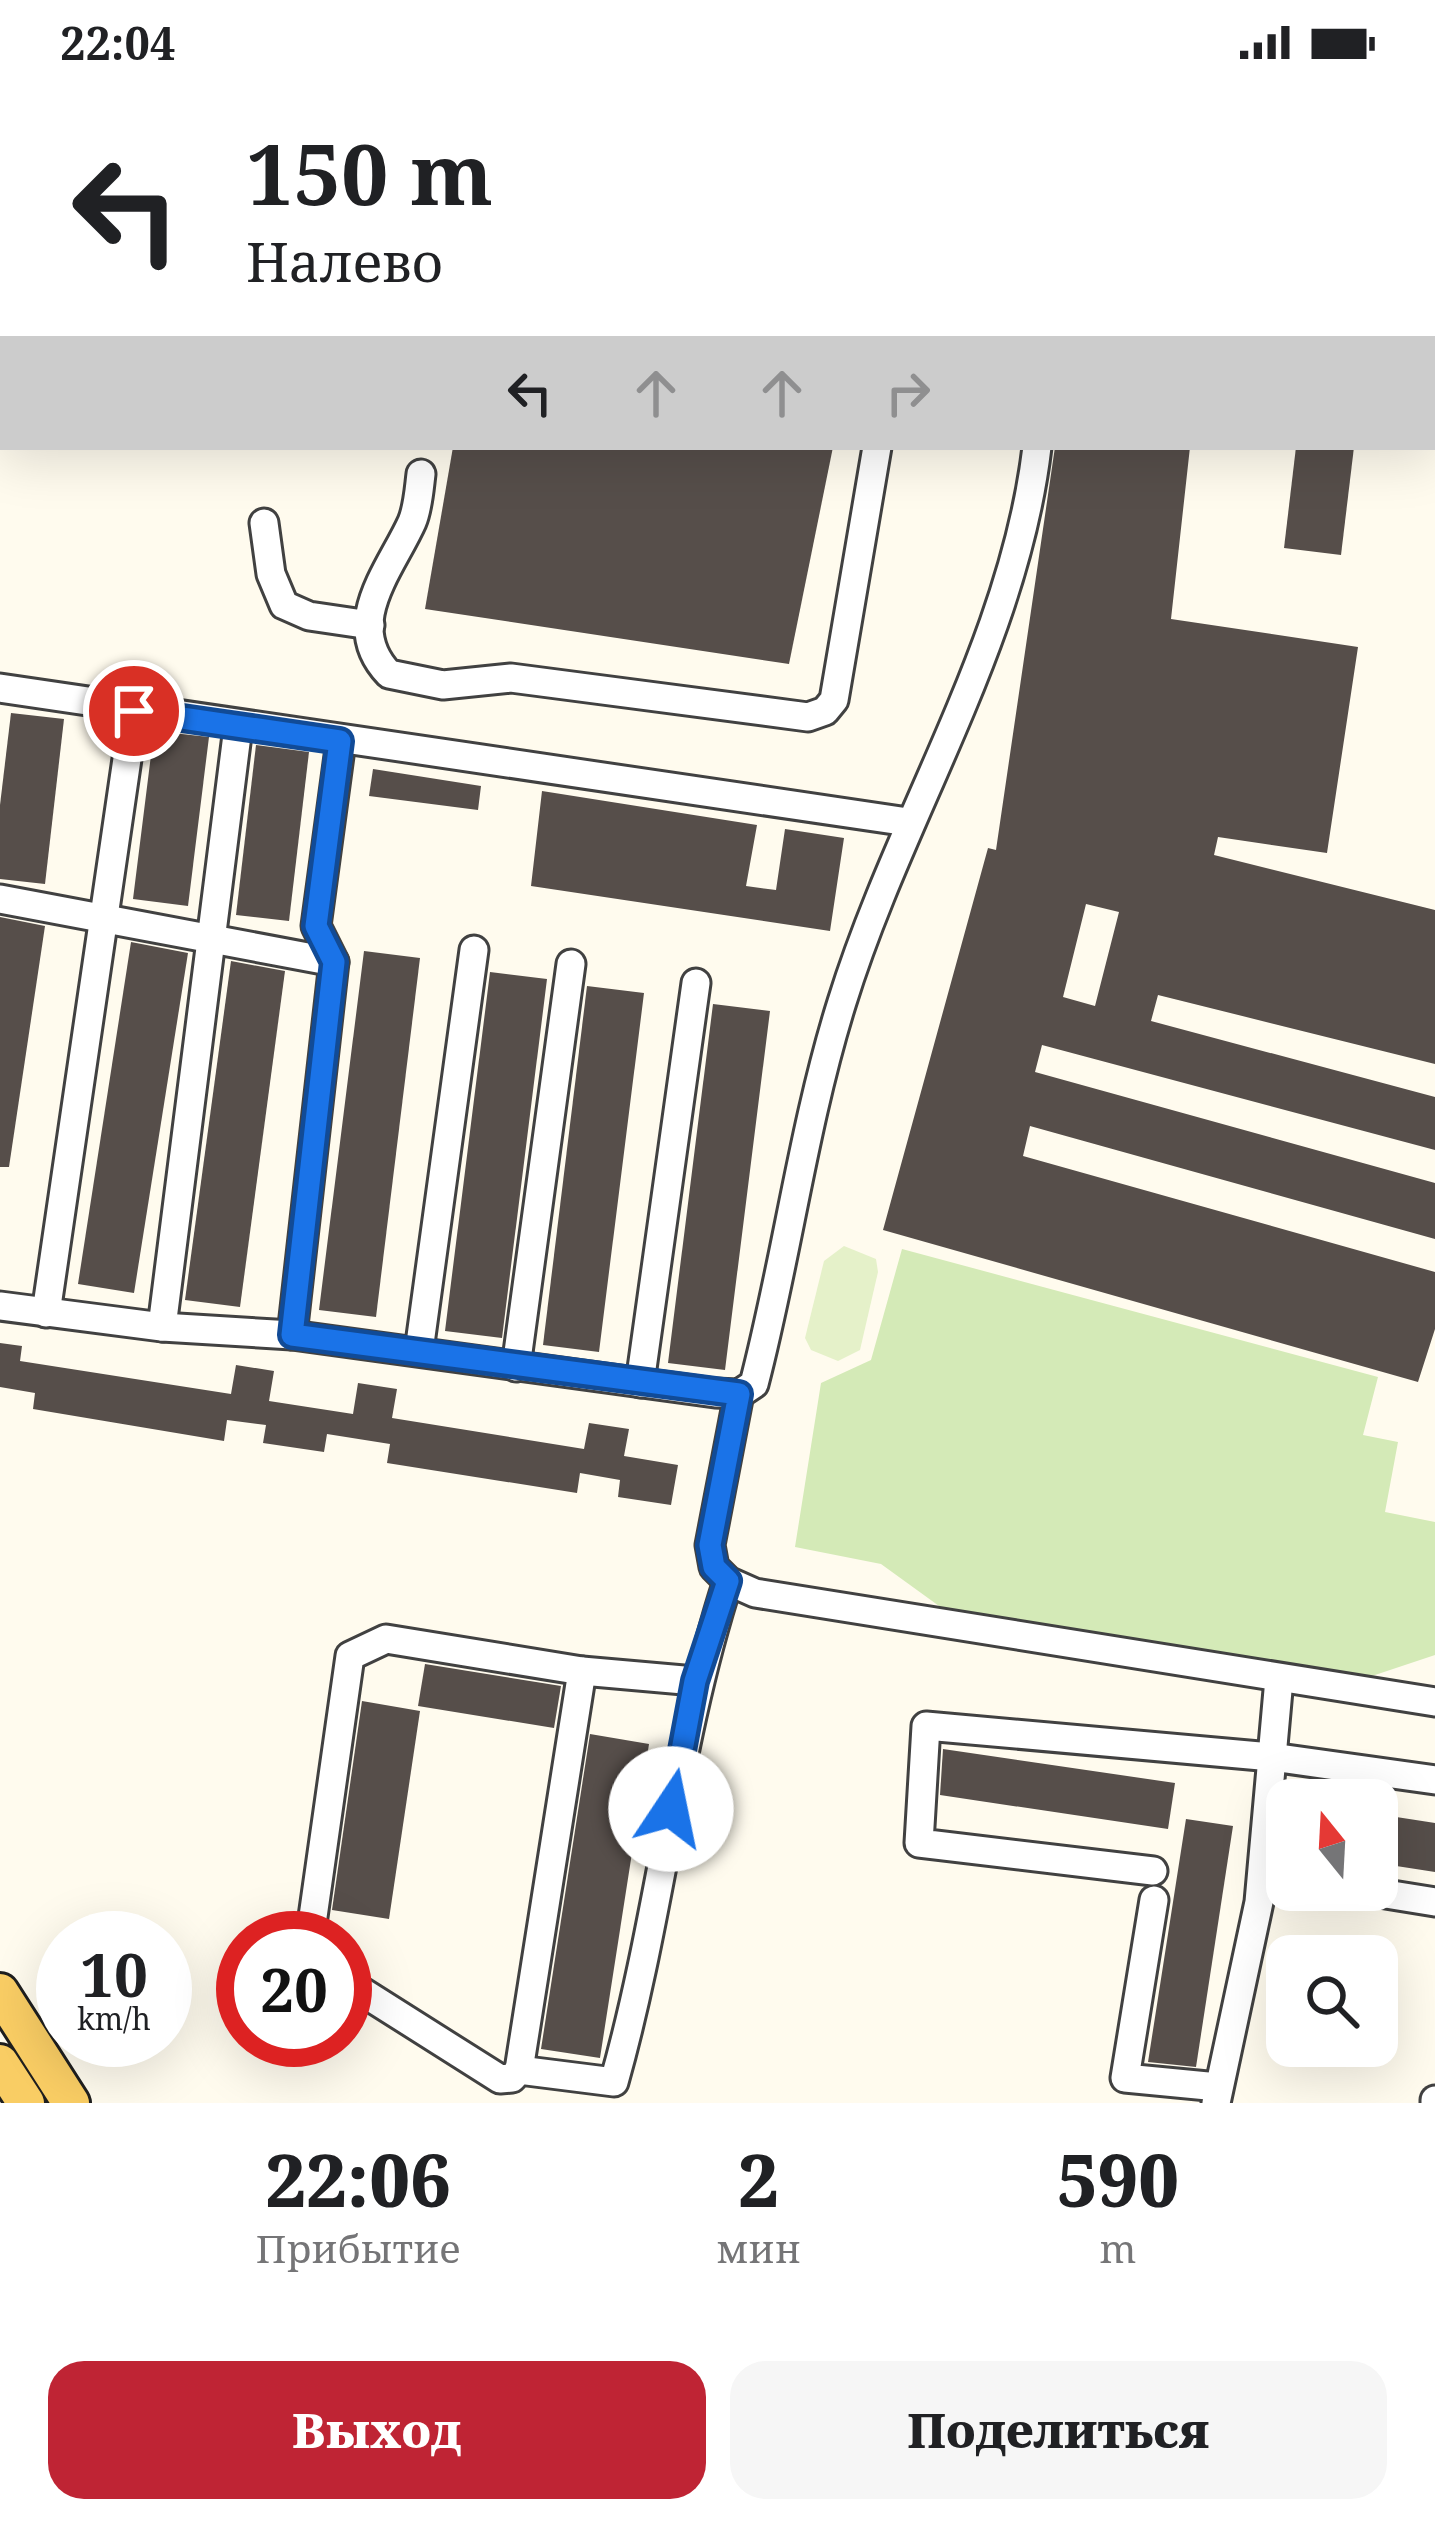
<!DOCTYPE html>
<html lang="ru">
<meta charset="utf-8">
<style>
:root{--surface:#fff;--page:#f6f6f6;--text:#202124;--muted:#757577;--accent:#bf2434}
body{margin:0;font-family:"Noto Serif",serif;background:var(--page);color:var(--text);height:100vh;display:flex;flex-direction:column;font-size:45px;white-space:nowrap}
*{box-sizing:border-box;margin:0}
p{font-size:39px;color:var(--muted)}
.icon{flex:none;width:66px;height:66px;fill:none;stroke:currentColor;stroke-width:2;stroke-linecap:round;stroke-linejoin:round}
.map{position:relative;height:2019px;overflow:hidden}
.details{display:flex;flex-direction:column;background:var(--surface);flex:1}
.details>*{flex:none}
.guide{position:absolute;left:0px;top:0px;width:1437px;height:366px;box-shadow:0 12px 48px #0002;background:#fff;color:var(--text);overflow:hidden}
.needle{width:78px;rotate:342deg}
.buttons{position:absolute;left:1266px;top:1695px;display:grid;gap:24px}
.buttons a{display:grid;place-items:center;width:132px;height:132px;border-radius:24px;background:var(--surface);box-shadow:0 12px 48px #0002;font-size:60px}
.speed{position:absolute;left:36px;top:1827px;display:flex;gap:24px;font-size:60px;font-weight:700;text-align:center}
.speed>*{display:grid;place-content:center;width:156px;height:156px;border-radius:50%;background:var(--surface);box-shadow:0 12px 48px #0002;line-height:1}
.speed small{font-size:30px;font-weight:400}
.speed .limit{border:18px solid #d22;background:#fff;color:#111}
.pin{position:absolute;display:grid;place-items:center;width:102px;height:102px;color:#fff;margin:-51px;border:6px solid #fff;border-radius:50%;box-shadow:0 3px 12px #0007}
.me{position:absolute;width:132px;margin:-66px;rotate:11deg;stroke-linejoin:round;filter:drop-shadow(0 0 9px #0008)}
.turn{display:flex;align-items:center;gap:42px;height:252px;padding:0 48px;font-size:54px}
.turn .icon{width:156px;height:156px;stroke-width:2.5}
.turn b{display:block;font-size:84px;line-height:102px}
.lanes{display:flex;align-items:center;height:114px;padding:0 48px;background:#0003;justify-content:center;gap:60px;direction:ltr}
.lanes .off{opacity:.35}
.eta{display:flex;justify-content:space-evenly;align-items:center;height:204px;text-align:center}
.eta b{font-size:72px;font-weight:800;line-height:84px}
.primary-button{display:flex;gap:24px;margin-top:auto;padding:24px 48px}
.primary-button a{flex:1;height:138px;border-radius:36px;background:var(--accent);color:#fff;font-size:48px;font-weight:800;line-height:138px;text-align:center}
.primary-button a+a{background:var(--page);color:var(--text)}
.status{display:flex;justify-content:space-between;align-items:center;height:84px;padding:0 60px;background:var(--surface);direction:ltr}
.status svg{height:33px;fill:currentColor}
.map>svg:first-child{display:block}
.green{fill:#d4eab7}
.pitch{fill:#e5f1c9}
.building{fill:#564e4a;fill-rule:evenodd}
.lines{fill:none;stroke-linecap:round;stroke-linejoin:round}
.minor-casing{stroke:#414141;stroke-width:33}
.major-casing{stroke:#1f1f1f;stroke-width:42}
.minor{stroke:#fff;stroke-width:27}
.major{stroke:#f9cd64;stroke-width:36}
.route-casing{stroke:#114b97;stroke-width:30}
.route{stroke:#1a73e8;stroke-width:21}
</style>
<div class="status"><b>22:04</b><svg viewBox="0 0 49 12"><path d="M0 12V9h3v3zM5 12V6h3v6zM10 12V3h3v9zM15 12V0h3v12zM26 1h20v11H26zM47 4h2v5h-2z"/></svg></div>
<div class="map">
<svg width="1435" height="2019" viewBox="0 0 1435 2019">
<rect width="100%" height="100%" fill="#fffbee"/>
<polygon class="green" points="902,1165 1378,1293 1363,1351 1398,1358 1385,1428 1435,1438 1435,1571 1369,1593 957,1535 881,1480 795,1463 821,1299 871,1276"/>
<polygon class="pitch" points="844,1162 876,1175 878,1188 860,1266 838,1277 811,1266 805,1254 824,1177"/>
<g class="building">
<polygon points="453,363 833,363 789,580 425,525"/>
<path d="M1055 363H1190L1171 535 1358 563 1327 769 1218 753 1214 771 1435 826V980L1158 911 1151 937 1435 1013V1066L1042 961 1035 988 1435 1099V1155L1030 1042 1023 1072 1435 1188V1245L1418 1298 883 1146 988 764 996 766ZM1086 820 1119 828 1095 922 1063 913Z"/>
<polygon points="1296,363 1354,363 1341,471 1284,464"/>
<polygon points="11,629 64,635 45,800 0,795 0,721"/>
<polygon points="154,647 209,653 188,822 133,815"/>
<polygon points="256,661 309,668 289,837 236,831"/>
<polygon points="373,685 481,702 478,726 369,712"/>
<polygon points="542,707 757,741 746,802 776,806 785,745 844,754 830,847 531,802"/>
<polygon points="0,833 45,842 9,1083 0,1083"/>
<polygon points="131,858 188,869 134,1209 78,1200"/>
<polygon points="364,867 420,874 376,1233 319,1226"/>
<polygon points="231,877 285,887 240,1223 185,1216"/>
<polygon points="490,888 547,895 502,1254 445,1247"/>
<polygon points="587,902 644,909 599,1268 543,1261"/>
<polygon points="713,920 770,927 725,1286 668,1279"/>
<polygon points="0,1259 22,1262 20,1277 231,1310 236,1281 274,1287 269,1317 353,1330 358,1299 397,1305 392,1334 584,1365 589,1339 629,1345 624,1372 678,1381 671,1421 618,1413 620,1396 580,1389 577,1409 387,1379 390,1360 327,1350 324,1368 263,1359 266,1341 227,1336 224,1357 33,1325 35,1309 0,1303"/>
<polygon points="425,1580 561,1602 554,1644 418,1622"/>
<polygon points="362,1617 420,1627 389,1835 332,1826"/>
<polygon points="590,1650 649,1660 600,1974 541,1965"/>
<polygon points="943,1665 1175,1699 1168,1745 940,1711"/>
<polygon points="1377,1730 1435,1739 1435,1788 1377,1779"/>
<polygon points="1186,1735 1233,1742 1196,1983 1148,1978"/>
</g>
<g class="lines">
<defs>
<g id="minor">
<polyline points="984,0 984,3"/>
<path d="M421 390C419 406 418 424 412 438 391 485 341 540 389 590L443 601 511 594 808 633 825 627 834 616 877 363"/>
<polyline points="264,439 271,490 284,521 309,532 370,541"/>
<polyline points="0,604 908,738"/>
<polyline points="0,815 334,878"/>
<path d="M0 1222 162 1243 292 1251 715 1309 739 1310 754 1300C787 1174 803 1042 842 918 900 731 1014 559 1037 363"/>
<polyline points="46,1229 134,627"/>
<polyline points="162,1243 238,643"/>
<polyline points="292,1251 334,878 316,842 341,657"/>
<polyline points="419,1267 474,866"/>
<polyline points="516,1283 571,880"/>
<polyline points="640,1299 696,899"/>
<polyline points="739,1310 710,1461 714,1483 728,1497 755,1509 1435,1618"/>
<polyline points="1153,1787 919,1759 926,1642 1272,1673 1435,1696"/>
<polyline points="1284,1794 1287,1794"/>
<polyline points="1361,1806 1435,1818"/>
<polyline points="1154,1816 1125,1994 1218,2003"/>
<polyline points="310,1854 350,1572 386,1555 582,1587 695,1597"/>
<path d="M345 1897 500 1995 512 1994 519 1986 614 1998C661 1832 675 1661 728 1497"/>
<polyline points="519,1986 582,1587"/>
<polyline points="1216,2019 1259,1818 1279,1595"/>
<polyline points="1435,2019 1435,2016"/>
</g>
<g id="major">
<polyline points="274,3 286,0"/>
<polyline points="436,3 445,0"/>
<polyline points="0,74 3,73"/>
<polyline points="0,150 3,149"/>
<polyline points="0,1908 71,2019"/>
<polyline points="0,1979 26,2019"/>
</g>
</defs>
<use href="#minor" class="minor-casing"/>
<use href="#major" class="major-casing"/>
<use href="#minor" class="minor"/>
<use href="#major" class="major"/>
</g>
<g class="lines">
<defs>
<polyline id="route" points="134,627 340,657 316,842 334,878 292,1251 739,1310 710,1461 714,1483 728,1497 695,1597 671,1725"/>
</defs>
<use href="#route" class="route-casing"/>
<use href="#route" class="route"/>
</g>
</svg>
<div class="buttons">
<a><svg class="needle" viewBox="-14 -14 28 28"><path d="M0-13l5 13h-10z" fill="#e53935"/><path d="M0 13l5-13h-10z" fill="#757577"/></svg></a>
<a><svg class="icon" aria-label="search" viewBox="0 0 24 24"><circle cx="10" cy="10" r="6"/><path d="M15 15l6 6"/></svg></a>
</div>
<div class="speed"><div>10<small>km/h</small></div><div class="limit">20</div></div>
<div class="pin" style="left:134px;top:627px;background:#d93025"><svg class="icon" aria-label="arrive" viewBox="0 0 24 24"><path d="M6 21V4h12l-3 4 3 4H6"/></svg></div>
<svg class="me" style="left:671px;top:1725px" viewBox="-20 -20 40 40"><circle r="19" fill="#fff"/><path d="M0-13L10 11 0 6-10 11z" fill="#1a73e8"/></svg>
<div class="guide">
<div class="turn"><svg class="icon" aria-label="left" viewBox="0 0 24 24"><path d="M17 20v-9H6M10 6l-5 5 5 5"/></svg><div><b>150 m</b>Налево</div></div>
<div class="lanes"><svg class="icon" aria-label="left" viewBox="0 0 24 24"><path d="M17 20v-9H6M10 6l-5 5 5 5"/></svg><svg class="icon off" aria-label="ahead" viewBox="0 0 24 24"><path d="M12 20V5M6 11l6-6 6 6"/></svg><svg class="icon off" aria-label="ahead" viewBox="0 0 24 24"><path d="M12 20V5M6 11l6-6 6 6"/></svg><svg class="icon off" aria-label="right" viewBox="0 0 24 24"><path d="M7 20v-9h11M14 6l5 5-5 5"/></svg></div>
</div>
</div>
<section class="details">
<div class="eta">
<div><b>22:06</b><p>Прибытие</p></div>
<div><b>2</b><p>мин</p></div>
<div><b>590</b><p>m</p></div>
</div>
<div class="primary-button"><a>Выход</a><a>Поделиться</a></div>
</section>
